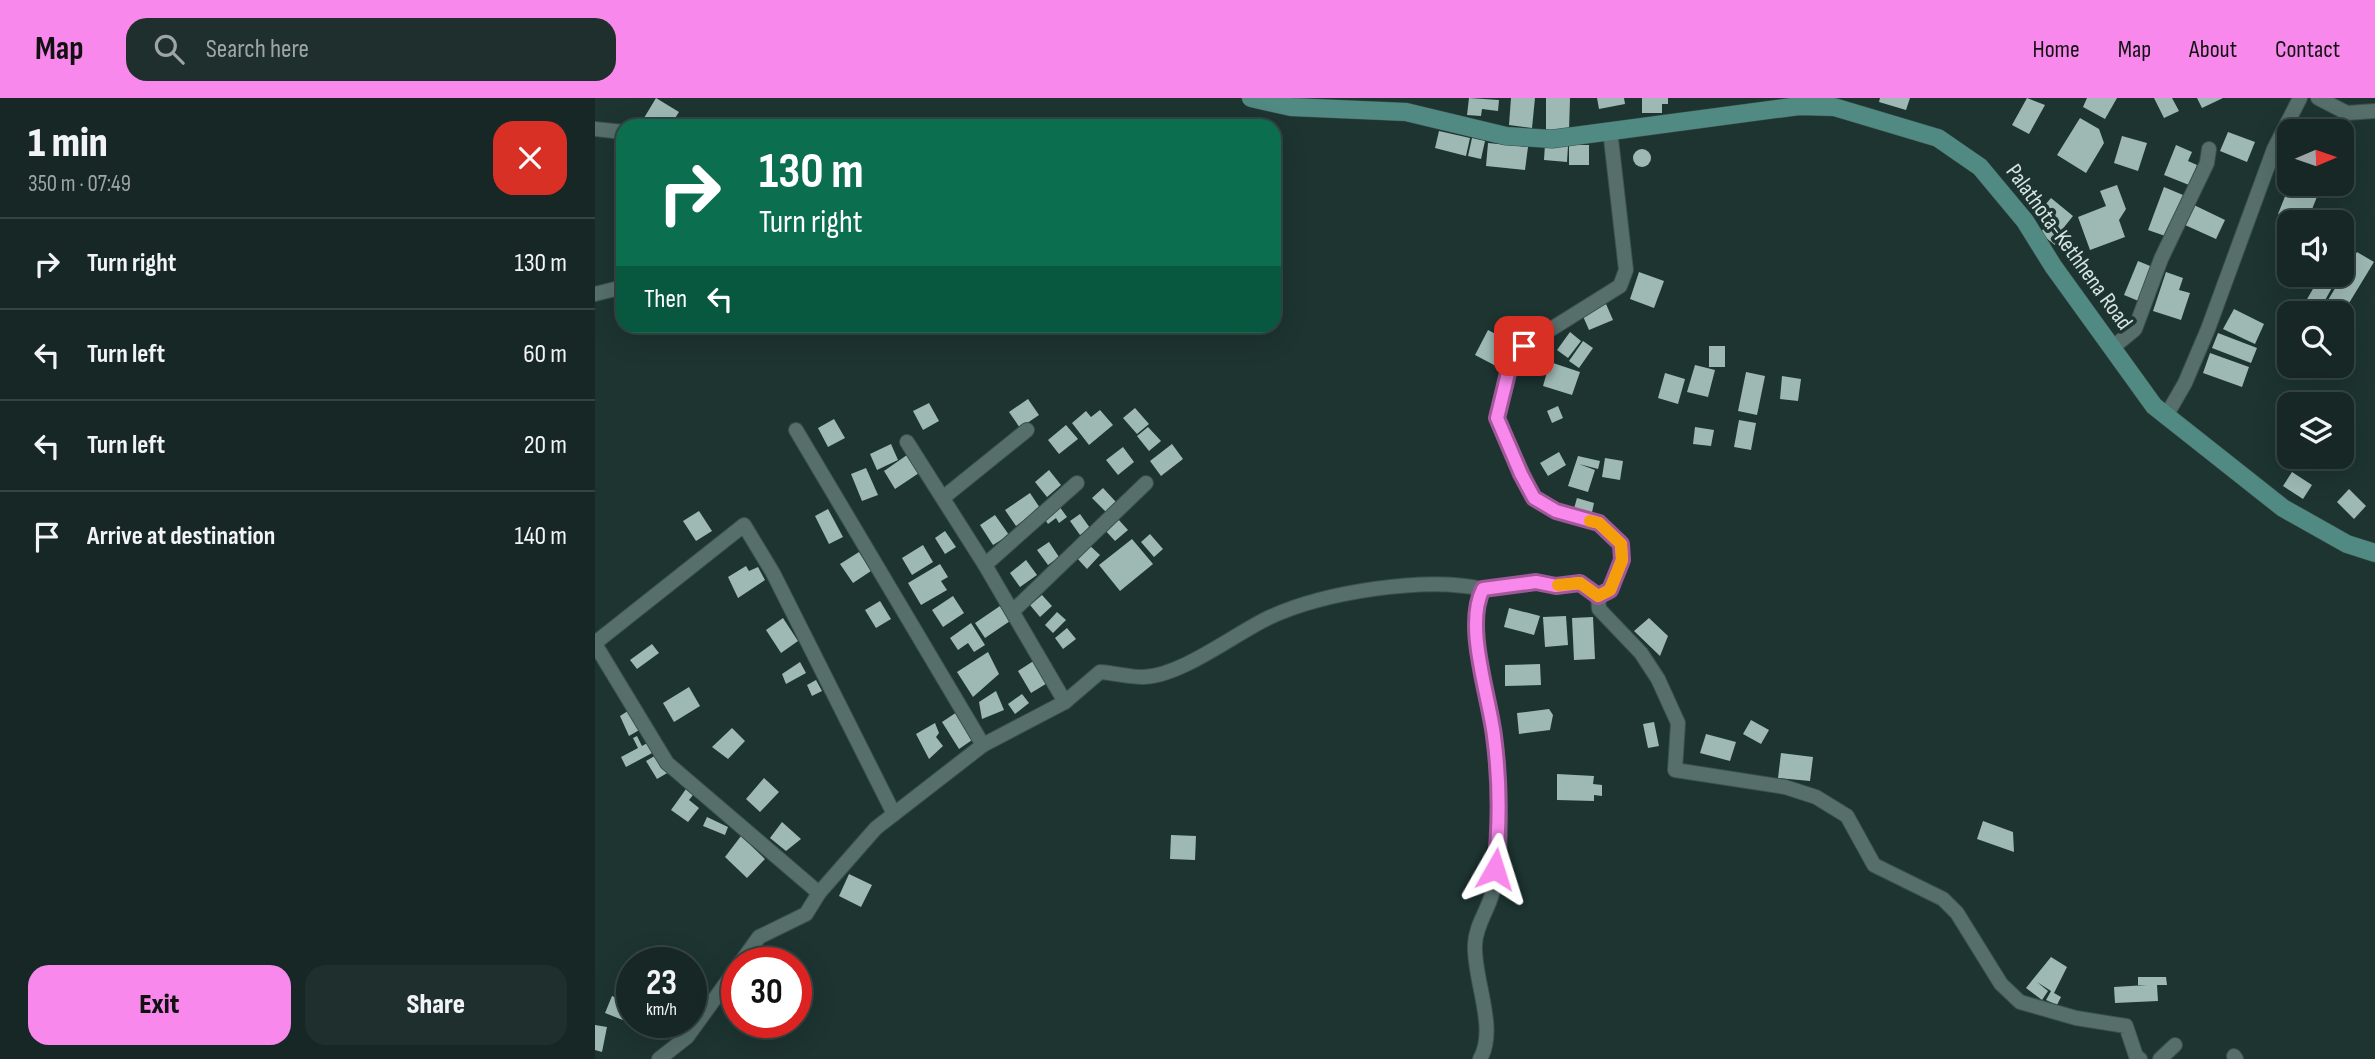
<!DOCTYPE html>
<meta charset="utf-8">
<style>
:root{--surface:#162725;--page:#1f2f2d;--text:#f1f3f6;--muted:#9ea5a7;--line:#354442;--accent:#f888eb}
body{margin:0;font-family:"Sofia Sans Condensed",sans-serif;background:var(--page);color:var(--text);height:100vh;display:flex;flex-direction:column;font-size:26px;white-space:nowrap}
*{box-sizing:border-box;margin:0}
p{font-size:23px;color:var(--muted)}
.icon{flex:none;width:38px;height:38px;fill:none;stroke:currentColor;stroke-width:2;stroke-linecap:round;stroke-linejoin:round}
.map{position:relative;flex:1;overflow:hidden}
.sheet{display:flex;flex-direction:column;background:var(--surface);width:595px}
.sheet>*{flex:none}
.guide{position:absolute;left:21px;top:21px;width:665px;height:214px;border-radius:21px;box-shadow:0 7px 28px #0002,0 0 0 2px var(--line);background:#0b6e4f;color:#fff;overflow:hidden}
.needle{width:46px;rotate:88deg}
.controls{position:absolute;left:1682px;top:21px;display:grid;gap:14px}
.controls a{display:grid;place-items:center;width:77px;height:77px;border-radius:14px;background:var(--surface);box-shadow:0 7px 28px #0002,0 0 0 2px var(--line);font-size:35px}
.speed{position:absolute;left:21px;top:849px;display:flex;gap:14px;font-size:35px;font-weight:700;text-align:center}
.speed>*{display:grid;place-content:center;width:91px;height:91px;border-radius:50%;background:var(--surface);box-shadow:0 7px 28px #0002,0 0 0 2px var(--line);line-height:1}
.speed small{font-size:18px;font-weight:400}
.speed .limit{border:10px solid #d22;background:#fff;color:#111}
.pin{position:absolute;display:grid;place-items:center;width:60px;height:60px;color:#fff;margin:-30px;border-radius:14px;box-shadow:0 4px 10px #0006}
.me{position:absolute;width:77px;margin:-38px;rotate:6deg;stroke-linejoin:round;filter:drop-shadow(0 0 5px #0008)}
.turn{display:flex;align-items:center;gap:24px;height:147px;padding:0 28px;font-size:32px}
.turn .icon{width:91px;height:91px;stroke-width:2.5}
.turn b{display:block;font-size:49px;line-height:60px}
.then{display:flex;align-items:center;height:66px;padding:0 28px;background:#0003;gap:14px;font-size:26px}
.round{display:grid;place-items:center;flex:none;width:74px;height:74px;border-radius:21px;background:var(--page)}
.head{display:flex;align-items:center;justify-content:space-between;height:119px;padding:0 28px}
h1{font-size:42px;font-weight:800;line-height:52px}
.primary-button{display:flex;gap:14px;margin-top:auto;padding:14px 28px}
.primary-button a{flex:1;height:80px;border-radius:21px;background:var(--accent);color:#111;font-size:28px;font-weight:800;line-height:80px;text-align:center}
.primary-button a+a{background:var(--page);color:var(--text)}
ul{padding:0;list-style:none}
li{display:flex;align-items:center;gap:21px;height:91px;padding:0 28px;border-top:2px solid var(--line)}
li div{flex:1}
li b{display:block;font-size:26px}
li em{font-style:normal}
header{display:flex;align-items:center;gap:42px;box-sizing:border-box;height:98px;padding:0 35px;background:var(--accent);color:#111}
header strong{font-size:33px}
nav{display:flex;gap:38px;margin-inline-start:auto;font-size:24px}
.search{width:490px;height:63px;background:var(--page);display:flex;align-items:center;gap:18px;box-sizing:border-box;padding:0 24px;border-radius:21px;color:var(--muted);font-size:26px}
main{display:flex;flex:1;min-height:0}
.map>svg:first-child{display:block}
.building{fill:#9eb9b4}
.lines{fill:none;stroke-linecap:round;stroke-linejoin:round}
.street-casing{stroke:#3c504d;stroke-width:16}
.secondary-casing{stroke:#3c504d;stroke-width:19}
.street{stroke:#566f6b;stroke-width:14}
.secondary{stroke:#518a83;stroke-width:18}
.route-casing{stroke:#a15899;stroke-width:18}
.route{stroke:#f888eb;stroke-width:12}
.slow{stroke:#f59e0b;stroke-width:12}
.labels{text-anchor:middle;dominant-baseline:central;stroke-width:7;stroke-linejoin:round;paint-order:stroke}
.street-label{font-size:23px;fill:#d7e5e2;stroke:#1d3431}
</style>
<header>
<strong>Map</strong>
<div class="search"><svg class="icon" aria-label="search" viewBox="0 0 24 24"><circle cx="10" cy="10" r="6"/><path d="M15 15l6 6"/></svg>Search here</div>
<nav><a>Home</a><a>Map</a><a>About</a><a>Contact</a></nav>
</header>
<main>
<section class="sheet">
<div class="head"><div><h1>1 min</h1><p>350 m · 07:49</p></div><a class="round" style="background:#d93025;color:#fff"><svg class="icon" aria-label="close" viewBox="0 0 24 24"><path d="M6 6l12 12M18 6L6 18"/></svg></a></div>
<ul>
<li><svg class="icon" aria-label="right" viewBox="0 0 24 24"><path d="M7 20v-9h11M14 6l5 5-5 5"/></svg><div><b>Turn right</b></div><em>130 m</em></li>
<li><svg class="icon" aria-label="left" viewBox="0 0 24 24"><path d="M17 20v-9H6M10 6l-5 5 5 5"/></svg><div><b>Turn left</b></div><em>60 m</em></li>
<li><svg class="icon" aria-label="left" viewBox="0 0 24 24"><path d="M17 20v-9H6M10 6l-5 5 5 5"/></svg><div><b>Turn left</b></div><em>20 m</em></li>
<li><svg class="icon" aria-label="arrive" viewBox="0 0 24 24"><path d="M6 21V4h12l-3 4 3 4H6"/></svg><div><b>Arrive at destination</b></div><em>140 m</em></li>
</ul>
<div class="primary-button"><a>Exit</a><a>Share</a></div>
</section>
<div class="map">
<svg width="1780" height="961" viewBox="0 0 1780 961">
<rect width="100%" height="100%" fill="#1d3431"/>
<g class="building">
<polygon points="61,0 84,14 75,28 61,20 57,25 49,20"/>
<polygon points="874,0 904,2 903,13 887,11 886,18 872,17"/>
<polygon points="916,0 940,0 937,30 914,27"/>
<polygon points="951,0 975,0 974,33 951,32"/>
<polygon points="1002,0 1029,0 1030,6 1004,11"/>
<polygon points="1047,0 1073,0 1073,6 1067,6 1067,15 1047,15"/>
<polygon points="1285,0 1315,0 1311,12 1284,4"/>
<polygon points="1432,0 1450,7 1434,36 1417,27"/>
<polygon points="1492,0 1522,0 1510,21 1488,9"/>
<polygon points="1559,0 1577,0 1584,13 1569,20"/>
<polygon points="1602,0 1628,0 1607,10"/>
<polygon points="1485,20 1504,31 1509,45 1491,75 1462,57"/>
<polygon points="844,33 875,40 871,58 840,50"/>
<polygon points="1633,34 1660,44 1652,64 1625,53"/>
<polygon points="1527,38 1552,45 1543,73 1519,65"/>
<polygon points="877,40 890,43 886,61 873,58"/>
<polygon points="893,45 933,49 930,72 891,68"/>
<polygon points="950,46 973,48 972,64 949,62"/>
<rect x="974" y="47" width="20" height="20"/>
<polygon points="1581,47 1597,54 1593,63 1602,67 1594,87 1569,77"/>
<circle cx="1047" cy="60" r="9"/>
<polygon points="1695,86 1727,86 1712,124 1683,116"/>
<polygon points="1522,87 1531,111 1524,122 1530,139 1495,152 1483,119 1511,108 1505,93"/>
<polygon points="1569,89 1588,97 1573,139 1553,132"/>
<polygon points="1456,100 1478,118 1466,133 1469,136 1460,147 1445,135 1455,123 1444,114"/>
<polygon points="1599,107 1630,122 1621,141 1590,127"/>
<polygon points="1762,154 1779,164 1748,215 1744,215 1730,207"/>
<polygon points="1543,163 1560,170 1546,204 1529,197"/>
<polygon points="1044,174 1069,183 1059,210 1035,201"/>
<polygon points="1571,174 1588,180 1584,192 1595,195 1586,222 1558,213"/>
<polygon points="1726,177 1744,177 1723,215 1704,215"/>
<polygon points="1011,206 1018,222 994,232 987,216"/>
<polygon points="1639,211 1669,226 1660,246 1628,231"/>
<polygon points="893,232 914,243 901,268 880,257"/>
<polygon points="975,234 986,243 973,260 962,252"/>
<polygon points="1623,235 1662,250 1656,265 1617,250"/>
<polygon points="988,243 998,250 984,270 974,263"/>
<rect x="1114" y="248" width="16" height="21"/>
<polygon points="1615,255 1654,269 1647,289 1608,275"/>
<polygon points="955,264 985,274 977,297 948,288"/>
<polygon points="1100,267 1120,272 1113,299 1092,294"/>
<polygon points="1151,274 1170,278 1162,317 1143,313"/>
<polygon points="1070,275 1090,281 1083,306 1063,300"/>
<polygon points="1187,278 1206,281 1203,303 1185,301"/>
<polygon points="433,301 444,317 425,330 414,314"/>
<polygon points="334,305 344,323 328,332 318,313"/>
<polygon points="963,308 968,320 957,325 952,313"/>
<polygon points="540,310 554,326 542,336 528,320"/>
<polygon points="505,312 518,327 494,347 477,325 491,313 496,319"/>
<polygon points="239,321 250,340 233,349 223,330"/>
<polygon points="1144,322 1161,325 1156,352 1139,349"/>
<polygon points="471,327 483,341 464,356 453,342"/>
<polygon points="553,329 566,343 554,353 542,338"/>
<polygon points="1100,329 1119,332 1116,348 1098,346"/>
<polygon points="296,346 303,362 282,372 275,356"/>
<polygon points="577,346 588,361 566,378 555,363"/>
<polygon points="528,349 539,364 523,377 511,362"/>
<polygon points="964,354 971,367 953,378 945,365"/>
<polygon points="312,357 324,375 300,391 289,373"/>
<polygon points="983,358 1005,363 1003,371 984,366 1000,372 993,394 973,388"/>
<polygon points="1010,360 1028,363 1025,382 1007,379"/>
<polygon points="271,370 283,397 267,403 256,376"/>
<polygon points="454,372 466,387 452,399 440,384"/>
<polygon points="1697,374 1717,387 1708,401 1688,388"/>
<polygon points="508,390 521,404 511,414 497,400"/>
<polygon points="1754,391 1771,408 1759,421 1742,404"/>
<polygon points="435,395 445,410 421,428 410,412"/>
<polygon points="982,400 999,405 996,419 978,414"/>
<polygon points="464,408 472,419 464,425 461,420 453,426 449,420"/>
<polygon points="233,411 248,439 234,446 220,418"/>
<polygon points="104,413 117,433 101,443 88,423"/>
<polygon points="485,416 495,430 485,437 475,423"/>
<polygon points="400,417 414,437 398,447 385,427"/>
<polygon points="522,420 533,432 520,443 509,431"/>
<polygon points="350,433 361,449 350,456 340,440"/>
<polygon points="555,436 568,451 559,459 546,444"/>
<polygon points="537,441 558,466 525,493 504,467"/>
<polygon points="454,444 464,459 453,467 442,452"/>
<polygon points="493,446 505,457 492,471 481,459"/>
<polygon points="328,447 338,464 317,477 307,460"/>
<polygon points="264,454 276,473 258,485 245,466"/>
<polygon points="431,462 442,477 425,489 415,475"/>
<polygon points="345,466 353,479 346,483 352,492 326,507 313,485"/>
<polygon points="151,468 154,473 163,469 170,482 143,500 133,479"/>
<polygon points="447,497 457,508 445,519 435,507"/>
<polygon points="358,498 369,515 348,529 337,512"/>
<polygon points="285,503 296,521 281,530 270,512"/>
<polygon points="405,508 415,523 390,540 380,525"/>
<polygon points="914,510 945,518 939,537 909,529"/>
<polygon points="462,514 471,522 458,535 450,527"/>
<polygon points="971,518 973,547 950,549 948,519"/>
<polygon points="998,519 1000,561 979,562 977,520"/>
<polygon points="188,520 203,543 186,555 171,532"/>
<polygon points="1054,520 1073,538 1065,558 1039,533"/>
<polygon points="376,525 390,547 379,554 373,545 363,552 355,540"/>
<polygon points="472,530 481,541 468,551 460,540"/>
<polygon points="57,546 64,555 42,571 35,562"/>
<polygon points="393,554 404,576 378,599 362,574"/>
<polygon points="440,562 454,584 436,595 423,573"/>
<polygon points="205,564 211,575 191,586 187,576"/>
<polygon points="945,566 946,587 910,588 910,567"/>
<polygon points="221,582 227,593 217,598 212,587"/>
<polygon points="94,589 105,608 79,624 68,605"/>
<polygon points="401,593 409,612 387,621 384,604"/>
<polygon points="427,596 434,605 420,616 413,606"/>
<polygon points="36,611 46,631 34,638 25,618"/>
<polygon points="954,611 958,617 955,632 924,636 922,615"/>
<polygon points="362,614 380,640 364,651 347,624"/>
<polygon points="1156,622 1174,632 1166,646 1148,636"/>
<polygon points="1059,624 1064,648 1053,650 1048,626"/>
<polygon points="340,625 344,635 341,639 348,648 334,661 321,636"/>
<polygon points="137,630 150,643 133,661 117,649"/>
<polygon points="1111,636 1141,644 1135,663 1105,655"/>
<polygon points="42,638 47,648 54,644 59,654 31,669 26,659 43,650 38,640"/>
<polygon points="1186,655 1218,659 1215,683 1183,680"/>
<polygon points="63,656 74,674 62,681 51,663"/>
<polygon points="962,676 999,678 998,686 1007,687 1007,698 999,697 999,703 962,702"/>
<polygon points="169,680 184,694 165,714 151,701"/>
<polygon points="91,691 98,697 94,702 104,710 93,724 76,712"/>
<polygon points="112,719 133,729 130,737 108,728"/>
<polygon points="1388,723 1418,734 1419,754 1382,741"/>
<polygon points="187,724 206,741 191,753 175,740"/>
<polygon points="576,737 601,738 600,762 575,761"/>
<polygon points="146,738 170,761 152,780 130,759"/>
<polygon points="254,776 277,787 266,809 244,798"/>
<polygon points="1456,859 1472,869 1459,895 1466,899 1462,907 1451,902 1456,893 1442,884 1453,893 1447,902 1431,890"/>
<polygon points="1543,879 1571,879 1572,887 1562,887 1563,903 1520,905 1519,889 1552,887 1543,887"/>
<polygon points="17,898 37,906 33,924 10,915"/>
<polygon points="0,927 12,929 7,954 0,952"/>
</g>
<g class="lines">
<defs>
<g id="street">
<polyline points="1723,0 1752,15 1780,13"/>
<polyline points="0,31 28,34"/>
<polyline points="0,196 28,189"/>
<polyline points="1517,250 1540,231 1566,161 1612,65 1614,51"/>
<polyline points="1571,318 1590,285 1613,231 1679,51 1705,0"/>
<polyline points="201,332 388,647"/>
<polyline points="312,344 390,467 470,604"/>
<polyline points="349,399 432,332"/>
<polyline points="390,467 482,385"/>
<polyline points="1003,498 1004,511 1046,555 1063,581 1083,625 1080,672 1190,689 1221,699 1252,718 1279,767 1348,801 1362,815 1406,886 1425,904 1481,920 1531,928 1541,958 1545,961"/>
<polyline points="418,513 551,385"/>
<polyline points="0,545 149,427 178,475 299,716"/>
<polyline points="0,546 72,665 224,795"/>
<path d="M146 864 164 839 211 816 224 795 281 730 388 647 470 604 505 574C519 575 534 579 548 579 586 578 638 537 673 520 728 494 830 478 888 491"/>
<polyline points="1639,958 1641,961"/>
<polyline points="64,961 92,939 142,870"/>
<path d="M885 961C903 930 878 881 880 846 881 827 892 814 897 796 910 758 905 678 899 637 894 597 869 527 888 491L941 484 961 488 985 485 1003 498 1015 492 1027 462 1026 446 1004 425 961 413 939 400 902 320 915 267 929 248 1025 188 1031 172 1015 32"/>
<polyline points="1565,961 1580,947"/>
</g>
<polyline id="secondary" points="656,0 696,9 811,14 911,38 957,41 1204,8 1239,9 1343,40 1385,69 1430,123 1458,168 1559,308 1688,410 1752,446 1780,455"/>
</defs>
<use href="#street" class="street-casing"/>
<use href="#secondary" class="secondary-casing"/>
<use href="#street" class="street"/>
<use href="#secondary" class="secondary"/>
</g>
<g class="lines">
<defs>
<path id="route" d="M900 771C905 727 905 683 899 638 894 597 869 527 888 491L941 484 961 488 985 485 1003 498 1015 492 1027 462 1026 446 1004 425 961 413 939 400 926 376 902 320 915 267 929 248"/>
</defs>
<use href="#route" class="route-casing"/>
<use href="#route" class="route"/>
<polyline class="slow" points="963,487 985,485 1003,498 1015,492 1027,462 1026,446 1004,425 995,423"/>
</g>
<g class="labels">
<g class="street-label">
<text transform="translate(1474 149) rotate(54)">Palathota-Kethhena Road</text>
</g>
</g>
</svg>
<div class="controls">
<a><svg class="needle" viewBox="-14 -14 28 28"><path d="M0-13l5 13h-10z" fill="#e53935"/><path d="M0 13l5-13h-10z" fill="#9ea5a7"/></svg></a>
<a><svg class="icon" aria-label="sound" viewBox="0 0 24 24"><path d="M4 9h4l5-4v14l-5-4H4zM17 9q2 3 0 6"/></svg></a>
<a><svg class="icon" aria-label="search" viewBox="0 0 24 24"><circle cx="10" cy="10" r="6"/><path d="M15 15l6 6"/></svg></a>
<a><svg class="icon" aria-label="layers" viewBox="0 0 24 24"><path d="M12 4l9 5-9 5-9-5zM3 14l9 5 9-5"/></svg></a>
</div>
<div class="speed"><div>23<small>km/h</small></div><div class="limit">30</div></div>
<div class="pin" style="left:929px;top:248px;background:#d93025"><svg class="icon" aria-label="arrive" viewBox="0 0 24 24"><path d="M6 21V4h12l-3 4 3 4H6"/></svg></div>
<svg class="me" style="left:900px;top:771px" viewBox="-20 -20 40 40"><path d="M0-17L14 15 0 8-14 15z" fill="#f888eb" stroke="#fff" stroke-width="4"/></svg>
<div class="guide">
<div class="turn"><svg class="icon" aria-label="right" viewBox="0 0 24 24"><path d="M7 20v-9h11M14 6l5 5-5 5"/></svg><div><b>130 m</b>Turn right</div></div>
<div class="then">Then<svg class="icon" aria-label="left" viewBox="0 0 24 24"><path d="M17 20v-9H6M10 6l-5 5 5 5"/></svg></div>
</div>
</div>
</main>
